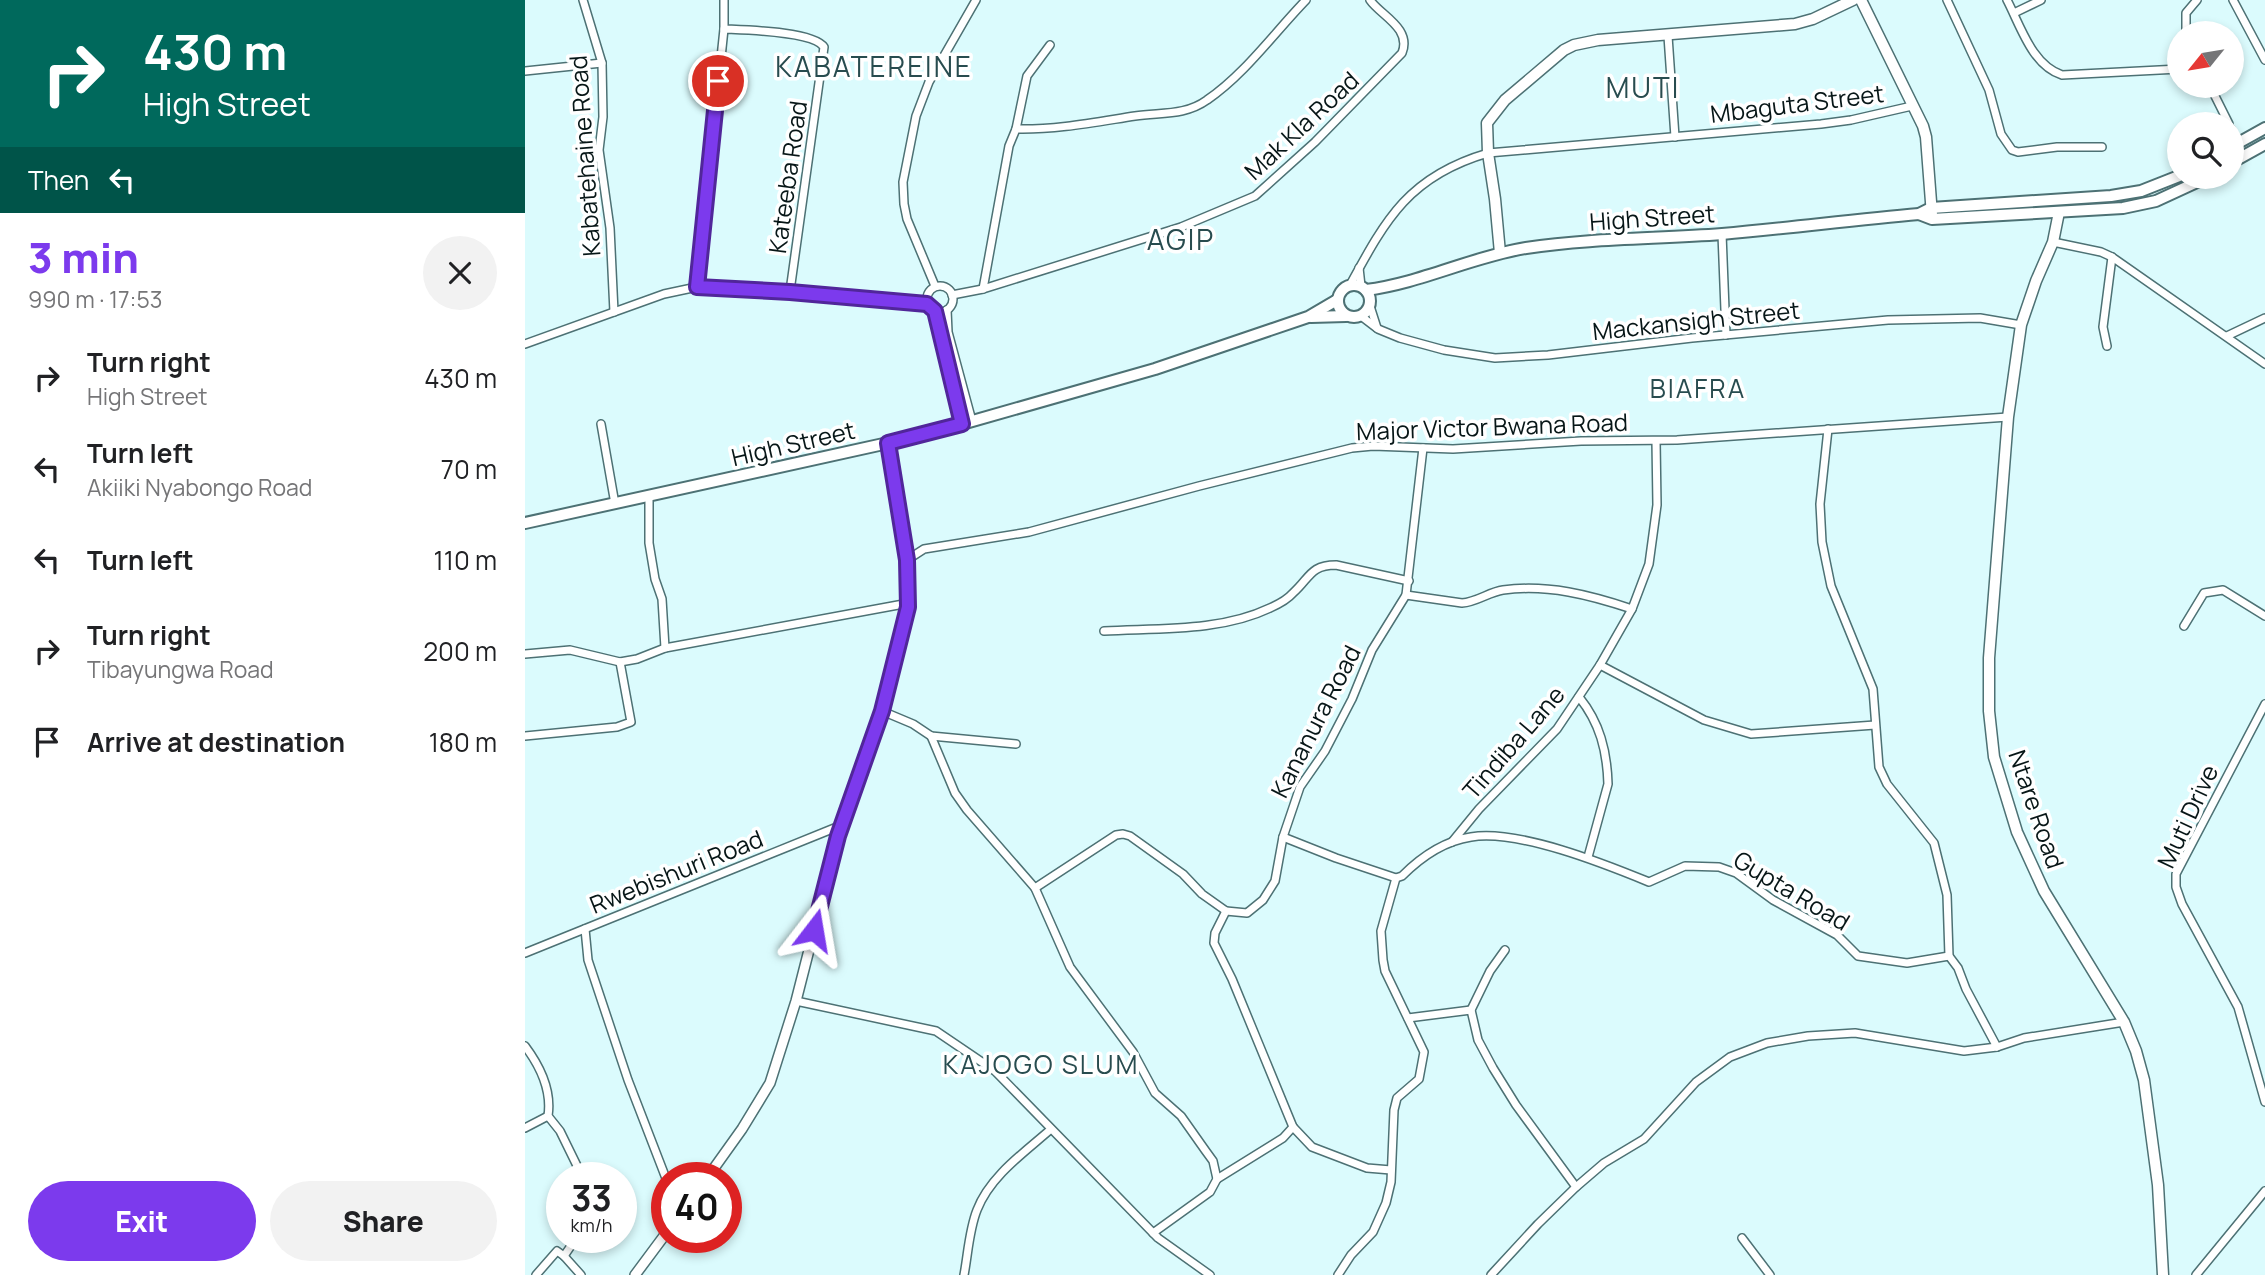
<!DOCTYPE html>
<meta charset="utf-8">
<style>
:root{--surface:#fff;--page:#f2f2f2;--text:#202124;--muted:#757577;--accent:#7c3aed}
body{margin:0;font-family:Manrope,sans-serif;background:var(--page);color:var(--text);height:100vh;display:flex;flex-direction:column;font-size:26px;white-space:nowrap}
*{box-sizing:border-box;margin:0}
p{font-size:23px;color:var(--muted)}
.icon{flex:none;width:38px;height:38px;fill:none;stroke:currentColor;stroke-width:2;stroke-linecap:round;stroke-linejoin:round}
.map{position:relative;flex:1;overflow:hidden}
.details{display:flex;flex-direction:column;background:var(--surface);width:525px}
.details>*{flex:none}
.guide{background:#00695c;color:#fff;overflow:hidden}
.needle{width:46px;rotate:240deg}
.tools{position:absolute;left:1642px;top:21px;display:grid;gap:14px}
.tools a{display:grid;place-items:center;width:77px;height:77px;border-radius:50%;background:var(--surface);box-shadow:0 4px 10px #0003;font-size:35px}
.speed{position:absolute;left:21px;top:1162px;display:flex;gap:14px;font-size:35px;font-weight:700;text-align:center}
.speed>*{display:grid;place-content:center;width:91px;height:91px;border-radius:50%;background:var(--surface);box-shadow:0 4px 10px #0003;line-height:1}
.speed small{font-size:18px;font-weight:400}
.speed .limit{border:10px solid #d22;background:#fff;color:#111}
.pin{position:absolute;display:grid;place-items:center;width:60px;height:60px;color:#fff;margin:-30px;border:4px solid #fff;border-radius:50%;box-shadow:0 2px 7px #0007}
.me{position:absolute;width:77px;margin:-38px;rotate:14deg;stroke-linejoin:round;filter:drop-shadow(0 0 5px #0008)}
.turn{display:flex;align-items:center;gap:24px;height:147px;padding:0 28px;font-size:32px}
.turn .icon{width:91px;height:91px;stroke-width:2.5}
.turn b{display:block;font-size:49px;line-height:60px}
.then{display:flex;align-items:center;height:66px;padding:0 28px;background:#0003;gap:14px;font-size:26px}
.round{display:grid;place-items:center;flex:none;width:74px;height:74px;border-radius:37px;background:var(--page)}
.summary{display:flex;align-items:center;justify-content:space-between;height:119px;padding:0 28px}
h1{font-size:42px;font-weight:800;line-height:52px;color:var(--accent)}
.cta{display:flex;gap:14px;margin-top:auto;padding:14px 28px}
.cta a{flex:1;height:80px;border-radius:42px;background:var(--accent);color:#fff;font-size:28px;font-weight:800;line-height:80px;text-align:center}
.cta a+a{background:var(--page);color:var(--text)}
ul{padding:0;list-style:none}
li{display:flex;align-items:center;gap:21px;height:91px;padding:0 28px}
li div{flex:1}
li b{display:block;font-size:26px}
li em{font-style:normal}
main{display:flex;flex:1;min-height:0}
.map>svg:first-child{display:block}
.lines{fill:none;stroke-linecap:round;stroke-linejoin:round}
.minor-casing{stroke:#4d7174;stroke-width:10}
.tertiary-casing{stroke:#4d7174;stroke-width:12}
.secondary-casing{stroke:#4d7174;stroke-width:13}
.primary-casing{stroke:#4d7174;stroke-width:14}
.minor{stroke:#fff;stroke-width:7}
.tertiary{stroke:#fff;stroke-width:9}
.secondary{stroke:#fff;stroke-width:10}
.primary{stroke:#fff;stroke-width:10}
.route-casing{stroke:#51269a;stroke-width:18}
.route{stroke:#7c3aed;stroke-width:12}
.labels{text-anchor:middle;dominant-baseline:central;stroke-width:7;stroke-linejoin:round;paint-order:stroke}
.street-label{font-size:24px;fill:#071617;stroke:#fff}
.neighbourhood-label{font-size:26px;letter-spacing:2px;fill:#284c4f;stroke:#fff}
.quarter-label{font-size:28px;letter-spacing:2px;fill:#284c4f;stroke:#fff}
</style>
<main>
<section class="details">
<div class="guide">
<div class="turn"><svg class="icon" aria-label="right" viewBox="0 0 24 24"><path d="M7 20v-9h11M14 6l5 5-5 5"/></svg><div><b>430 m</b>High Street</div></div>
<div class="then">Then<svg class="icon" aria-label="left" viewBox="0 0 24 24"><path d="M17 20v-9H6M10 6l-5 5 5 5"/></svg></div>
</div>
<div class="summary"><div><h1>3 min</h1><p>990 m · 17:53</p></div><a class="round"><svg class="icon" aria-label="close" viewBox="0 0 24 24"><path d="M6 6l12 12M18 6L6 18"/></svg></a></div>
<ul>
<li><svg class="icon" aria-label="right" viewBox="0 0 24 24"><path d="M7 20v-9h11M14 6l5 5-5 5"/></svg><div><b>Turn right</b><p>High Street</p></div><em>430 m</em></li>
<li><svg class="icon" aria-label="left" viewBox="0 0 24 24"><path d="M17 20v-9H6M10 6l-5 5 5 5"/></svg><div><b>Turn left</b><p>Akiiki Nyabongo Road</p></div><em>70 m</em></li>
<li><svg class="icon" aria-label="left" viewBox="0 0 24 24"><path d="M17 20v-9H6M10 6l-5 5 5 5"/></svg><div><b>Turn left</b></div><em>110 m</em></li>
<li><svg class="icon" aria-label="right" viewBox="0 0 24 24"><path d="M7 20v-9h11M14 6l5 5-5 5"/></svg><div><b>Turn right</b><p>Tibayungwa Road</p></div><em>200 m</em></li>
<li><svg class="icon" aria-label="arrive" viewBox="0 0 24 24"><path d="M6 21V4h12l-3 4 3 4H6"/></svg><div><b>Arrive at destination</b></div><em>180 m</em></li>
</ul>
<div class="cta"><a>Exit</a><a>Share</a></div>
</section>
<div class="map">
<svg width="1740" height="1275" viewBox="0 0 1740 1275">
<rect width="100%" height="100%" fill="#dbfbfd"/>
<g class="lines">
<defs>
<g id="minor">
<polyline points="58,0 77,63 78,117 74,150 85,228 89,312"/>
<polyline points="1422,0 1464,90 1476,134 1487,150 1493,152 1532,147 1577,147"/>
<path d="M1482 0C1496 27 1507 65 1537 75L1654 69"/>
<polyline points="1708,0 1740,60"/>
<polyline points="1489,13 1516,0"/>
<path d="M199 29C219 30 288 31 299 47L265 291"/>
<polyline points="1661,33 1661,13 1672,0"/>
<polyline points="1143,36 1150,137"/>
<polyline points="0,71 77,63"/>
<polyline points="1685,86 1704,124"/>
<polyline points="491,129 502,76 525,45"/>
<polyline points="1706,129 1713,144"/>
<polyline points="1197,234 1201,335"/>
<polyline points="1528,242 1576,252 1587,257 1740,364"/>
<polyline points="834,268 836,286"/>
<path d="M825 285C861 219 884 176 963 153L1296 124 1326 120 1387 106"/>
<circle cx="415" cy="299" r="13"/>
<polyline points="410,286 382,219 379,204 378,182 391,116 404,82 451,0"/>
<polyline points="172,287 199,29 199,0"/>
<path d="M458 289 484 146 491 129C531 130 571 122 610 116 635 112 660 116 682 100 720 74 749 33 781 0"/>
<path d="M427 295 458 289 656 227 730 196 790 142 877 53C887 28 855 15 845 0"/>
<polyline points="845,306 852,328"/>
<polyline points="422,310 423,332 447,421"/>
<polyline points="410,311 437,424"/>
<polyline points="836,316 853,329 875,338 919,350 970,358 1023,355 1167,338 1363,320 1455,318 1496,325"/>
<polyline points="1702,336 1740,318"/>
<polyline points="0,344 139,294 172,287 265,291 402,304"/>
<polyline points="1582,346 1578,327 1587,257"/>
<polyline points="76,424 90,504"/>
<polyline points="1303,429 1295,504 1297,542 1306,586 1348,689 1354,767 1362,784 1409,843 1422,895 1424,956 1433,968 1441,989 1472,1047"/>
<polyline points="124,496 124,543 130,579 137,599 140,648"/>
<polyline points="382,560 399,549 504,532 674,486 827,448 848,446 928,449 1056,441 1152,440 1483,417"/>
<path d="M881 595 937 603C952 602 964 592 978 590 1023 584 1065 595 1107 609"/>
<polyline points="1659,626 1679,593 1698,590 1740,616"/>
<path d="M579 631C633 628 695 632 745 608 754 604 762 600 768 593 785 578 785 565 811 565L884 581"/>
<polyline points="0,654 45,650 95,662 112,659 140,648 384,603"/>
<polyline points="1075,665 1179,720 1226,734 1350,725"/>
<path d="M1054 697C1075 723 1082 751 1083 784L1063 857"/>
<polyline points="1740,704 1651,874 1651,887 1657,904 1713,1007 1740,1102"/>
<polyline points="357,711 388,724 406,736 491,744"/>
<polyline points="0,736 92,727 106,722 95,662"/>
<polyline points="406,736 430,793 442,810 510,888 545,967 608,1052 630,1093 656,1116 680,1150 688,1161 692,1179 685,1192 628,1233"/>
<polyline points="758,837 811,858 871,878"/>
<polyline points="927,842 954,809 1032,729 1075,665 1107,609 1124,564 1132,505 1131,441"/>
<polyline points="510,888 591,835 598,834 605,836 658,874 677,894 701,911"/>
<polyline points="60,929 63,960 103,1080 142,1181"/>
<polyline points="980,950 965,971 946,1010 953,1040 968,1068 991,1105 1051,1187"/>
<polyline points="0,953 317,825"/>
<polyline points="271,1001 411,1031 470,1071 633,1238 685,1275"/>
<polyline points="883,1018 946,1010"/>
<path d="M0 1046C15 1066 27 1090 23 1116L35 1131 58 1178"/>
<polyline points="768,1127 787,1147 842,1168 866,1170"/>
<polyline points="0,1128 23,1116"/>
<polyline points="692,1179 758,1138 768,1127 707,979 689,943 690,933 701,911 722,913 738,900 750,881 758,837 775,787 800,751 827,699 847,650 881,595 898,448"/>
<polyline points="1217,1238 1245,1275"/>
<polyline points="39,1256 52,1237"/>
<polyline points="11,1275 32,1251 39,1256 56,1275"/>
<path d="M439 1275C443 1254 444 1230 452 1210 465 1176 500 1152 526 1129"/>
<path d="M813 1275 826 1255 848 1232 861 1203 866 1182 869 1110 872 1098 894 1079 899 1052 860 971 858 960 856 931 871 878 877 876C896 857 919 841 946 837 993 829 1080 864 1124 882L1160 866 1194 867 1211 873 1248 900 1312 935 1333 956 1382 963 1424 956"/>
<polyline points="966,1275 1013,1224 1051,1187 1079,1163 1119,1139 1171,1082 1205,1057 1242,1043 1283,1036 1330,1033 1439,1051 1472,1047 1499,1038 1599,1022"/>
<polyline points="1671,1275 1740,1191"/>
</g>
<g id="tertiary">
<polyline points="182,1178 217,1129 245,1083 271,1001 313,836 357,711 383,607 382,560 363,443"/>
<polyline points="110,1275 142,1232"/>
</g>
<g id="secondary">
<polyline points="1336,0 1398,126 1401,137 1407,215"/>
<polyline points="1534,212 1528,242 1511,281 1496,325 1483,417 1464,658 1464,711 1469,757 1492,832 1519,891 1599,1022 1611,1051 1619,1080 1633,1185 1638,1275"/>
<polyline points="975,253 970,199 963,153 962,123 980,100 1039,50 1049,45 1073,40 1270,24 1288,19 1328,0"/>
</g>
<g id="primary">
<polyline points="1706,147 1740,128"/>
<polyline points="1706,163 1740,144"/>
<polyline points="1394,214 1407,219 1598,208 1631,201 1683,177"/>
<circle cx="829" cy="301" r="16"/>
<path d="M841 290C896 283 946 257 1001 248 1066 238 1132 239 1197 234 1263 228 1328 220 1394 214L1406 208 1586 196 1616 191 1654 176"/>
<polyline points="786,317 821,316"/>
<polyline points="0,523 363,443 437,424 630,369 783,317 812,300"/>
</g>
</defs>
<use href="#minor" class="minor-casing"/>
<use href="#tertiary" class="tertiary-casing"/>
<use href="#secondary" class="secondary-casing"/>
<use href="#primary" class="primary-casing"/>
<use href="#minor" class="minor"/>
<use href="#tertiary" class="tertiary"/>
<use href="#secondary" class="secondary"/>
<use href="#primary" class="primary"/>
</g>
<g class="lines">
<defs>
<polyline id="route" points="193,81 172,287 265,292 402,304 410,311 437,424 363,443 382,560 383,607 357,711 313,836 289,930"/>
</defs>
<use href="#route" class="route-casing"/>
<use href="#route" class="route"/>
</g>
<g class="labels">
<g class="street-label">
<text transform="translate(1272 103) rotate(-7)">Mbaguta Street</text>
<text transform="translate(776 125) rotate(-43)">Mak Kla Road</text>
<text transform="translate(59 156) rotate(-94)">Kabatehaine Road</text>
<text transform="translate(262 177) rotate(-82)">Kateeba Road</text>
<text transform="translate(1127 217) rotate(-4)">High Street</text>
<text transform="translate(1171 320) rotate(-6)">Mackansigh Street</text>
<text transform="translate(967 426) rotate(-2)">Major Victor Bwana Road</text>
<text transform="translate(268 443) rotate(-13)">High Street</text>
<text transform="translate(790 721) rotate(-63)">Kananura Road</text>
<text transform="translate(988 742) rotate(-49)">Tindiba Lane</text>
<text transform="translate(1512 809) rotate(71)">Ntare Road</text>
<text transform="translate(1662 816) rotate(-65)">Muti Drive</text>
<text transform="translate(151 871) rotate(-22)">Rwebishuri Road</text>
<text transform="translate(1267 890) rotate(31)">Gupta Road</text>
</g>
<g class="neighbourhood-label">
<text x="1173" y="388">BIAFRA</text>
<text x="516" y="1064">KAJOGO SLUM</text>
</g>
<g class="quarter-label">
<text x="349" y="66">KABATEREINE</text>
<text x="1118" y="87">MUTI</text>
<text x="656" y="239">AGIP</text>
</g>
</g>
</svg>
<div class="tools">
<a><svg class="needle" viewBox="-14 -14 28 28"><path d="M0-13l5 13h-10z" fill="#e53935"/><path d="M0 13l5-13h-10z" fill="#757577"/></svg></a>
<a><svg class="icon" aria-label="search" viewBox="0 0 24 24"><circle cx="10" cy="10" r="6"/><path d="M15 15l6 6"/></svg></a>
</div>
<div class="speed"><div>33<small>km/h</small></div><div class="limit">40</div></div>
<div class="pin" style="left:193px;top:81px;background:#d93025"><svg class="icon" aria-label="arrive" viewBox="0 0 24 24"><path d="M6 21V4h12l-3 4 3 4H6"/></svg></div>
<svg class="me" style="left:289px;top:930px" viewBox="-20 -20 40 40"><path d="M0-17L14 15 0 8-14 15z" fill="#7c3aed" stroke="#fff" stroke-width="4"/></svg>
</div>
</main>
